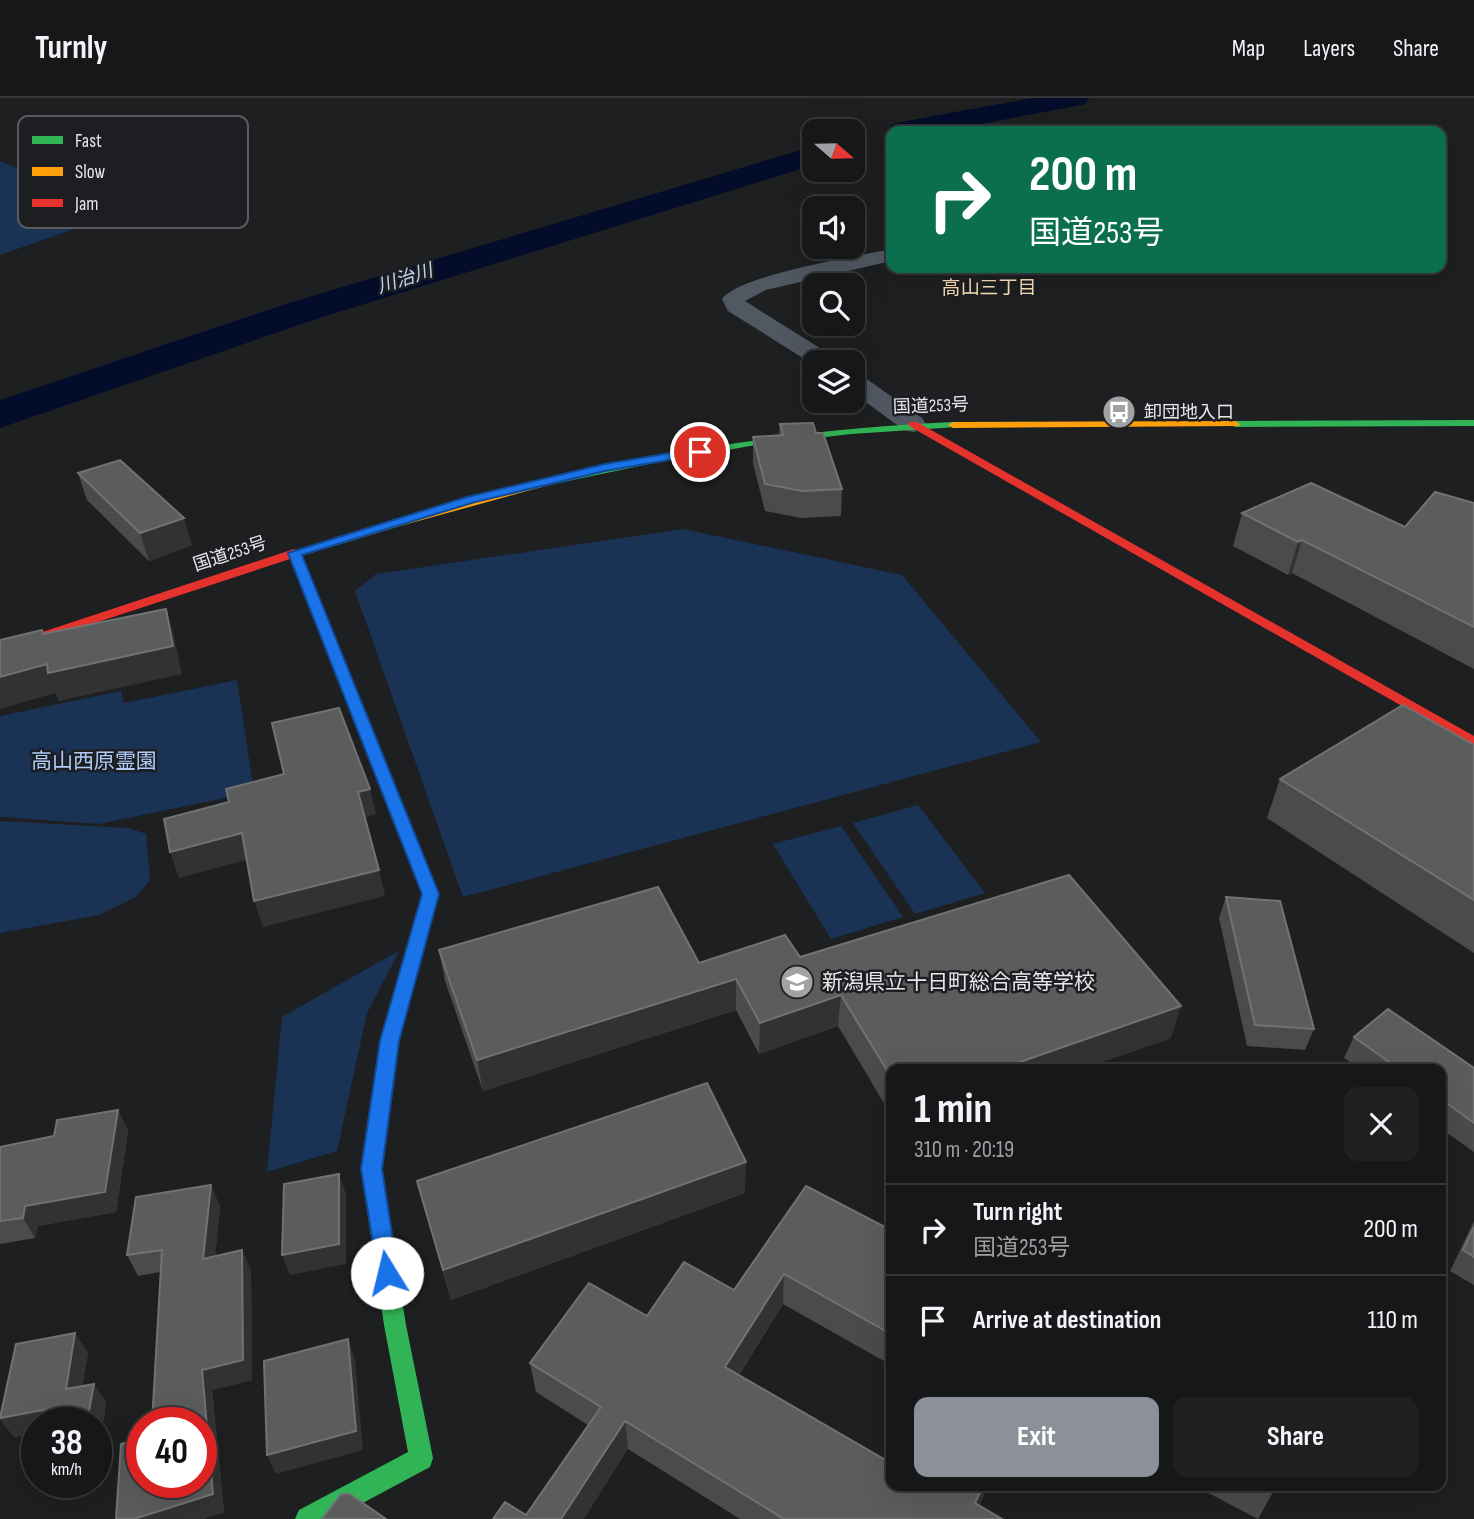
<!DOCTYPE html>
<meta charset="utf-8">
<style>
:root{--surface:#161719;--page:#1f2022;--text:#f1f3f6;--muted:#9e9fa2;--line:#353638;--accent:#8c9099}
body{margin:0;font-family:"Sofia Sans Condensed","Noto Sans JP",sans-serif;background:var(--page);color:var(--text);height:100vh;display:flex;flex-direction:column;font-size:26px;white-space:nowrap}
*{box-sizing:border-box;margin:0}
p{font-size:23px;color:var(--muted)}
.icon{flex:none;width:38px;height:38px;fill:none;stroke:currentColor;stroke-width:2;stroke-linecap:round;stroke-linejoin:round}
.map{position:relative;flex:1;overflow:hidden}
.panel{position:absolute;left:886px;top:966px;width:560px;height:427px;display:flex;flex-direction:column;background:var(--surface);border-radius:14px;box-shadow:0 7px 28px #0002,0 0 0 2px var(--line)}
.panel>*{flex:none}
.banner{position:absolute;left:886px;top:28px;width:560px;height:147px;border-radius:14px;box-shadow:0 7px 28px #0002,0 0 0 2px var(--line);background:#0b6e4f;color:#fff;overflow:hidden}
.needle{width:46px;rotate:110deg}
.controls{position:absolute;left:802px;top:21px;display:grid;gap:14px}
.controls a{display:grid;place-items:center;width:63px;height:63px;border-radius:14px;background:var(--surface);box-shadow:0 7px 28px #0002,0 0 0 2px var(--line);font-size:35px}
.speed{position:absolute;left:21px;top:1309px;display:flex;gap:14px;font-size:35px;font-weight:700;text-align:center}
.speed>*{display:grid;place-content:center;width:91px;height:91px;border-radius:50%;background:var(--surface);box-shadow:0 7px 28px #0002,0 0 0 2px var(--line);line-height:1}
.speed small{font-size:18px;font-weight:400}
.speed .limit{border:10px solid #d22;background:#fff;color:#111}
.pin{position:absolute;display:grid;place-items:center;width:60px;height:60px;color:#fff;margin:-30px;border:4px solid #fff;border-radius:50%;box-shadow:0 2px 7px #0007}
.me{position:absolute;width:77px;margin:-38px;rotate:351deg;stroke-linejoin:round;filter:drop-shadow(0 0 5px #0008)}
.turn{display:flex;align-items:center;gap:24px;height:147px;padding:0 28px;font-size:32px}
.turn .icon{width:91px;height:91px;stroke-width:2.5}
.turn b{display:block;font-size:49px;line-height:60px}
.round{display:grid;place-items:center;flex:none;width:74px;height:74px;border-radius:14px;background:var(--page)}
.summary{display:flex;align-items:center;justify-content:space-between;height:119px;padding:0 28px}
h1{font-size:42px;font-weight:700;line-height:52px}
.button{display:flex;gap:14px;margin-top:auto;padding:14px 28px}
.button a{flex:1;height:80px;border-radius:14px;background:var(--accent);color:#fff;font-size:28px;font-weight:700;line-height:80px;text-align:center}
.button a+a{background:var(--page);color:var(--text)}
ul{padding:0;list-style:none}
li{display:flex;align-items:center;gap:21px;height:91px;padding:0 28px;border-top:2px solid var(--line)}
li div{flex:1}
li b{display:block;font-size:26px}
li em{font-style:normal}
header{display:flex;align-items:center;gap:42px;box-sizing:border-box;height:98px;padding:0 35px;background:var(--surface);border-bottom:2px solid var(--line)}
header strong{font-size:33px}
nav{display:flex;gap:38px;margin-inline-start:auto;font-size:24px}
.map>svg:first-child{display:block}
.green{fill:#1a3254}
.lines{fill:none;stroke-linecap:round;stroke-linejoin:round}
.river{fill:#030d2a;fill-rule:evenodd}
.street{fill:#505862;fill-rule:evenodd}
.fast{fill:#30b455;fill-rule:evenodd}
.slow{fill:#ff9f0a;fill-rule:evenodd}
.jam{fill:#e5322d;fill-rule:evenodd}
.wall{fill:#4b4b4b}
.shaded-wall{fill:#313233}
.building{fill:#5b5c5c;stroke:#717272;stroke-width:2}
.route{fill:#1a73e8;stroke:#114b97;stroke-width:2}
.labels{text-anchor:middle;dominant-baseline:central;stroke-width:5;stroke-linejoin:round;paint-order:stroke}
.far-street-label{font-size:18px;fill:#e6e8ea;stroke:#1c1e22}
.far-poi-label{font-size:18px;fill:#e6e8ea;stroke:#1c1e22;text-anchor:start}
.far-water-label{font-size:19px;font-style:italic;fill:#bfd3f1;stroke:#1c1e22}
.far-neighbourhood-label{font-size:19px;fill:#f9deb6;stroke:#1c1e22}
.park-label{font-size:21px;fill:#accbf7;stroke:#1c1e22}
.poi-label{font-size:21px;fill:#e6e8ea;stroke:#1c1e22;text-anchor:start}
.key{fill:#1c1e22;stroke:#595b5e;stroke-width:2}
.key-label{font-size:19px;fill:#e6e8ea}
</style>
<header>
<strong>Turnly</strong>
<nav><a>Map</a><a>Layers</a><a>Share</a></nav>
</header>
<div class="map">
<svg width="1474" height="1421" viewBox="0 0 1474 1421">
<rect width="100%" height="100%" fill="#1d1f21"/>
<g class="green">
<polygon points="0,63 65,90 64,96 41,118 76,115 87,117 80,129 0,157"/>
<polygon points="683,431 902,477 1041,644 463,799 355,493 376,476"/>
<polygon points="237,582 254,694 99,726 0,719 0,618 121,593 124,605"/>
<polygon points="918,707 985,795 915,816 853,725"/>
<polygon points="0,723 129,730 146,736 150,782 136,799 99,817 0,835"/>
<polygon points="841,728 903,819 831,841 773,746"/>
<polygon points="400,852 367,915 337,1053 267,1074 282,919"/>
</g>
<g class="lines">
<g class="river">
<polygon points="1033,0 1089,0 1085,6 1076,8 944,33 891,33 891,39 887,33 891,27 901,24"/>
<polygon points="814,48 814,67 316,221 0,330 0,302 289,205"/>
</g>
<g class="street">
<path d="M891 151V163L766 192 745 203 834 259 837 264H814V267L728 213 722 201C739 177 858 158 891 151Z"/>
<polygon points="852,275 861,277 922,320 926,326 922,332 913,334 904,332 852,294"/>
</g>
<g class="fast">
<polygon points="1474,322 1474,328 1235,329 1230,326 1235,323"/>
<path d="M953 324 957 325V329L851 336 750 348 649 366 549 387 543 384 549 381C683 350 816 330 953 324Z"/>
<polygon points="378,1014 385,1016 388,1022 381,1071 406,1227 433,1360 430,1369 333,1421 295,1421 299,1412 408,1354 384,1227 361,1071 368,1022 371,1016"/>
</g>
<g class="slow">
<polygon points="1235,323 1240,326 1239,328 953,330 948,327 953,324"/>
<polygon points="549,381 555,384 553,386 400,428 294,460 290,461 284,457 392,422"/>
</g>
<g class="jam">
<polygon points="909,324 917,324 1474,638 1474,649 909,328"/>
<polygon points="294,451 300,455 438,796 398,943 388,1022 385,1028 378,1030 371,1028 368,1022 380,943 422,796 290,461 0,556 0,548"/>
</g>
</g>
<g class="wall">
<polygon points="780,326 816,335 842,391 841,418 801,420 765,413 753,365 753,339 779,337"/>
<polygon points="78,375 192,447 149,463 87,402"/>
<polygon points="1474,405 1474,571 1292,475 1288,477 1233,448 1242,415 1405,429"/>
<polygon points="1474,647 1474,855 1267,720 1280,681"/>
<polygon points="1226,799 1314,931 1305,952 1247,948 1219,820"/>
<polygon points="439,852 699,865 800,859 1171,940 1082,971 891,971 891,1017 838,928 759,956 736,912 483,993 445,883"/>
<polygon points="1354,939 1474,970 1474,1054 1440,1030 1440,971 1360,971 1344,960"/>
<polygon points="118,1012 128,1033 116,1114 38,1128 35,1140 0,1146 0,1049 54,1038"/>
<polygon points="417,1083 745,1095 451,1202"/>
<polygon points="220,1108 215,1158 242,1152 251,1173 252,1282 212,1292 224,1414 203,1421 116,1421 201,1384 160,1174 138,1178 127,1157"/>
<polygon points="1474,1123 1474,1187 1450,1173"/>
<polygon points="891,1132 891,1267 783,1206 739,1277 891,1388 988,1388 979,1408 1002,1421 740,1421 628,1351 526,1417 588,1327 536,1294 530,1265 647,1218 734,1192"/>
<polygon points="88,1255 82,1288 94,1286 106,1305 101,1338 96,1338 96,1325 37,1325 37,1335 14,1339 0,1321 0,1317"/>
<polygon points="1195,1388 1275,1388 1273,1394 1258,1421"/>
</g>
<g class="shaded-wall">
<polygon points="184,420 192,447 149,463 140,435"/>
<polygon points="1302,442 1292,475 1288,477 1298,444"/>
<polygon points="166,511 174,538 182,576 59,603 55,595 0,611 0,579"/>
<polygon points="370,691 376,716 364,720 358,694"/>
<polygon points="242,735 250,761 179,780 170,754"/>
<polygon points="379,772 385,798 263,829 254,803"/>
<polygon points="736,881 736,912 483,993 477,962"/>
<polygon points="841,897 838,928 759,956 760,925"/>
<polygon points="1181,908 1171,940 1082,971 1000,971"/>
<polygon points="118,1012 128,1033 116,1114 38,1128 35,1140 23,1120 25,1108"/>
<polygon points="746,1064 745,1095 451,1202 443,1172"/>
<polygon points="339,1076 346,1096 346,1166 290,1177 282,1157"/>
<polygon points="211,1087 220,1108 213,1182 203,1161"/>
<polygon points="242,1152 251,1173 252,1282 212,1292 224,1414 203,1421 134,1421 202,1272"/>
<polygon points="784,1176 783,1206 725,1298 725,1269"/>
<polygon points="75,1235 88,1255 78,1310 66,1291"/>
<polygon points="348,1241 355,1261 363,1352 276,1376 267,1357"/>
<polygon points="94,1286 106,1305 101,1338 96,1331 96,1325 92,1325 88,1318"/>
<polygon points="59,1309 57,1325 37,1325 37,1335 14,1339 0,1321"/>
<polygon points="625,1323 628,1351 584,1421 561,1421"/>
<polygon points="983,1388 988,1388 973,1421 975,1405"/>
</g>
<g class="building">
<polygon points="813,325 816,335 823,335 842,391 802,393 765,386 753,339 783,337 780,326"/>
<polygon points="120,362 184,420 140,435 78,375"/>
<polygon points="1311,385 1405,429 1435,394 1474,405 1474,529 1302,442 1298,444 1242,415"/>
<polygon points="166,511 173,548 48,575 47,566 0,579 0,542 42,532 43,536"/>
<polygon points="1403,607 1474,647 1474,802 1280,681"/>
<polygon points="339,610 370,691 358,694 379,772 254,803 242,735 170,754 164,721 229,704 226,691 284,676 272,625"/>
<polygon points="1069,777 1181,908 1000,971 891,971 891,979 841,897 760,925 736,881 477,962 439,852 658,789 699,865 785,837 800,859"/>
<polygon points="1226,799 1280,803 1314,931 1255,927"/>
<polygon points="1388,911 1474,970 1474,1025 1440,1000 1440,971 1399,971 1354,939"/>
<polygon points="707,985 746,1064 443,1172 417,1083"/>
<polygon points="118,1012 105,1094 25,1108 23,1120 0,1123 0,1049 54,1038 57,1022"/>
<polygon points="339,1076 339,1146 282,1157 284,1086"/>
<polygon points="211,1087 203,1161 242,1152 243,1262 202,1272 213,1396 134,1421 116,1421 121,1346 142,1340 142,1384 201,1384 201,1325 152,1325 162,1152 127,1157 136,1099"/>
<polygon points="806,1088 891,1132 891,1236 784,1176 725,1269 884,1361 891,1348 891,1388 983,1388 975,1405 1002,1421 784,1421 625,1323 561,1421 493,1421 505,1404 526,1417 601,1309 530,1265 589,1185 647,1218 684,1164 734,1192"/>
<polygon points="1474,1129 1474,1159 1463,1152"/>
<polygon points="75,1235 66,1291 94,1286 88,1318 56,1324 59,1309 0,1320 16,1246"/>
<polygon points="348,1241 356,1333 267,1357 264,1263"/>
<polygon points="1261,1388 1275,1388 1273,1394"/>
<polygon points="341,1396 350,1396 386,1421 322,1421"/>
</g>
<polygon class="route" points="700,350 704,351 704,356 605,373 475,404 302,457 439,796 399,943 382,1071 398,1175 395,1182 387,1185 379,1182 361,1071 380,943 422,796 288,455 467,399 605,366"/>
<defs>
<symbol id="bus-disc" viewBox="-11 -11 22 22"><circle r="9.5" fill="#a0a2a4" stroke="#1c1e22"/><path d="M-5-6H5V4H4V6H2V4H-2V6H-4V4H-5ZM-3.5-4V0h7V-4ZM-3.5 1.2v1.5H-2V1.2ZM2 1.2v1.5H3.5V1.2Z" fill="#fff"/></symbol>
<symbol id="school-disc" viewBox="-11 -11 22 22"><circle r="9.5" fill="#a0a2a4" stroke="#1c1e22"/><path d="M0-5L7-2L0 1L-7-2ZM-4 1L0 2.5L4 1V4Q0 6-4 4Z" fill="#fff"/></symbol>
</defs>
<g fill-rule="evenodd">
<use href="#bus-disc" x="1100" y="295" width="38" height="38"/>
<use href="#school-disc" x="778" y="865" width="38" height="38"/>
</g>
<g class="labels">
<g class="far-street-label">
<text transform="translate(931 308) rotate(-2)">国道253号</text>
<text transform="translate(230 456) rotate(-18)">国道253号</text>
</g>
<g class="far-poi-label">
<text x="1144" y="314">卸団地入口</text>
</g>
<g class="far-water-label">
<text transform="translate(405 181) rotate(-18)">川治川</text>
</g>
<g class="far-neighbourhood-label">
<text x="989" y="190">高山三丁目</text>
</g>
<g class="park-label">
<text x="94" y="663">高山西原霊園</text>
</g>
<g class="poi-label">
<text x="822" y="884">新潟県立十日町総合高等学校</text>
</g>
</g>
<rect x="18" y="18" width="230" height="112" rx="10" class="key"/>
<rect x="32" y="38" width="31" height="8" fill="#30b455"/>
<rect x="32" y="69" width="31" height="9" fill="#ff9f0a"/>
<rect x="32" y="101" width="31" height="8" fill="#e5322d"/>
<g class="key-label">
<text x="75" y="49">Fast</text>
<text x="75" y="80">Slow</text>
<text x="75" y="112">Jam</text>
</g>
</svg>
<div class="controls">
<a><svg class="needle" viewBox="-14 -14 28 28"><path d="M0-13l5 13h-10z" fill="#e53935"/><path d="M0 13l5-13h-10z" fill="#9e9fa2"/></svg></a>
<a><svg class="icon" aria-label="sound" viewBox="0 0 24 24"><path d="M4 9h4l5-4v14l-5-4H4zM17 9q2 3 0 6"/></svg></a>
<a><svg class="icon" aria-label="search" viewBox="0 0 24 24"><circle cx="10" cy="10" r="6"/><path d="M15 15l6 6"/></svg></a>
<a><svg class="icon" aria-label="layers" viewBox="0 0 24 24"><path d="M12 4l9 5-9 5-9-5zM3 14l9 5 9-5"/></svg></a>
</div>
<div class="speed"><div>38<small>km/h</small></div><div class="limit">40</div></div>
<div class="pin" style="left:700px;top:354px;background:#d93025"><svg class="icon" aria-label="arrive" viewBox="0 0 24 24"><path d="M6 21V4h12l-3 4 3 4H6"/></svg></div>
<svg class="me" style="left:387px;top:1175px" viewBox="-20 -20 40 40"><circle r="19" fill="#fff"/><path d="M0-13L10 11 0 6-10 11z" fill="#1a73e8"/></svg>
<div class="banner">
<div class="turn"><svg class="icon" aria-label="right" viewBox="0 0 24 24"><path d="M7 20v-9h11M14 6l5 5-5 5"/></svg><div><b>200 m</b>国道253号</div></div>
</div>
<section class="panel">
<div class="summary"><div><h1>1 min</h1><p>310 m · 20:19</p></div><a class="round"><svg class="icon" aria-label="close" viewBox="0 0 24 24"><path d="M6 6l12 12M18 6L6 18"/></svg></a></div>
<ul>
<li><svg class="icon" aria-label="right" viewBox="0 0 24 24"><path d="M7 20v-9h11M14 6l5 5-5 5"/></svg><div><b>Turn right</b><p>国道253号</p></div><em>200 m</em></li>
<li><svg class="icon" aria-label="arrive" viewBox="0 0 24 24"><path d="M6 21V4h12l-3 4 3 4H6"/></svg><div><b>Arrive at destination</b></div><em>110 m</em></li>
</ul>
<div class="button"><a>Exit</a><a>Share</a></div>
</section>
</div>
